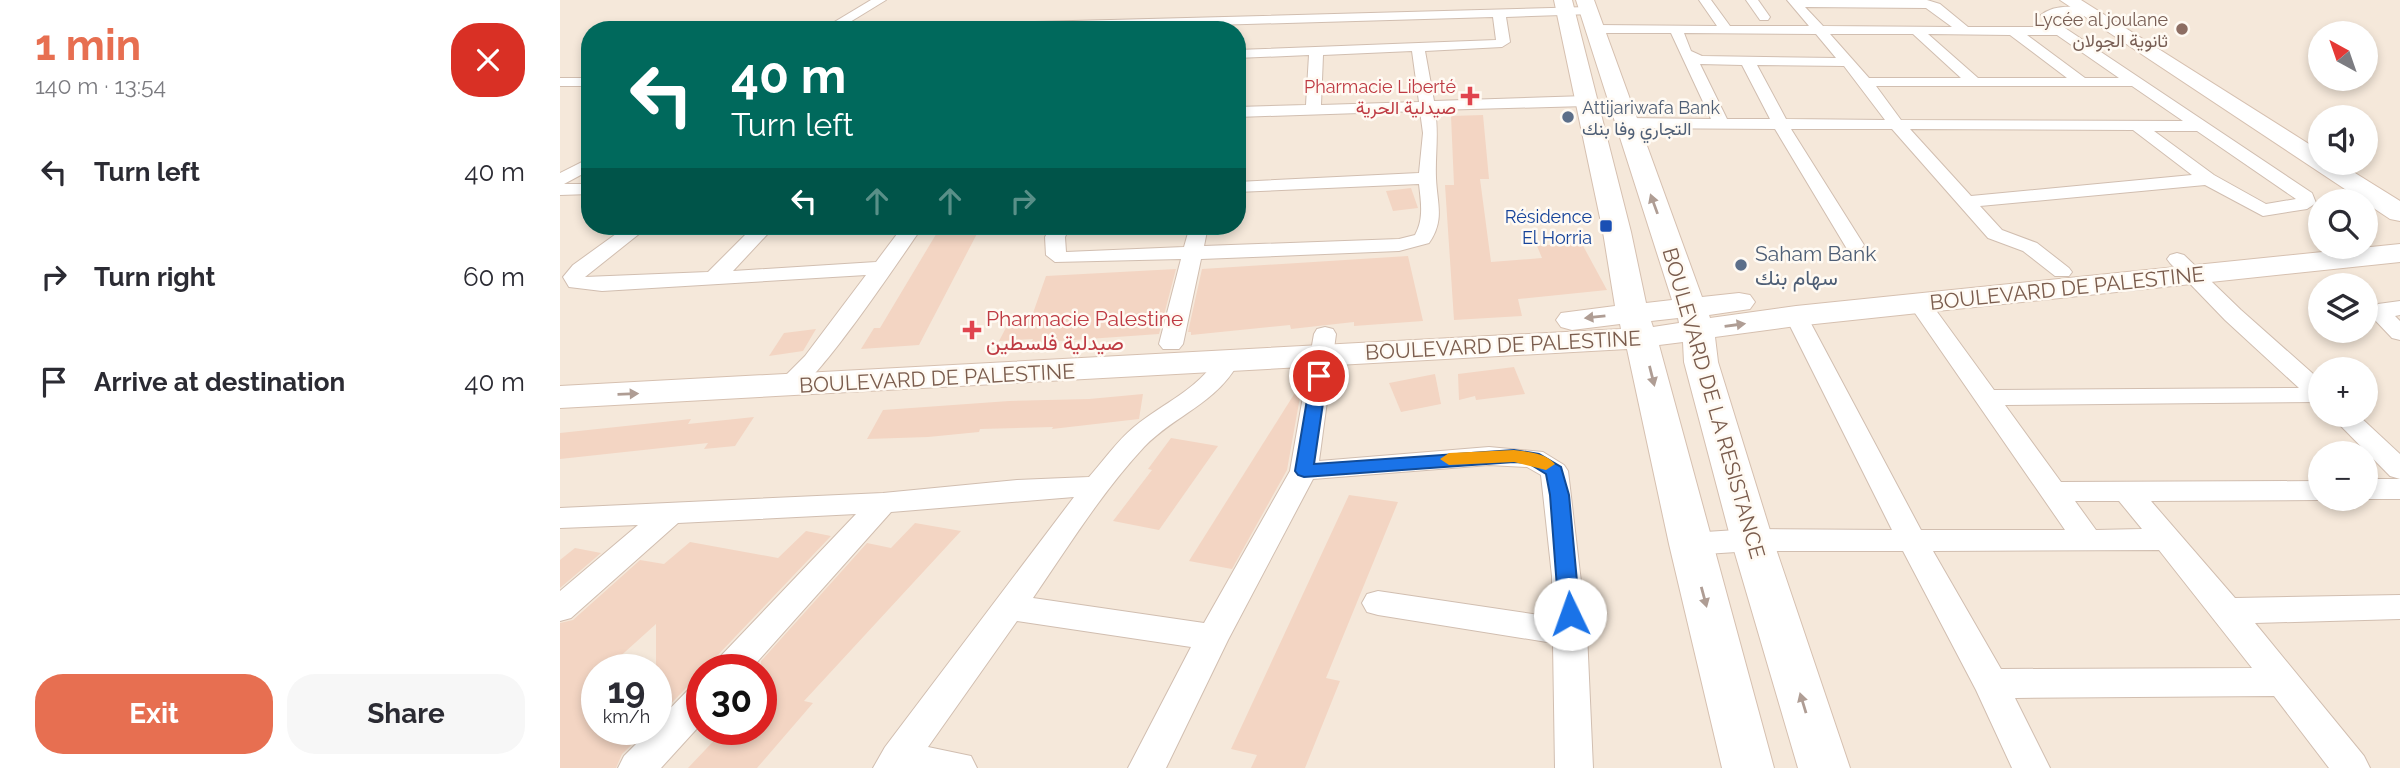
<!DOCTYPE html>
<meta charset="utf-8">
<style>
:root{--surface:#fff;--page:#f7f7f7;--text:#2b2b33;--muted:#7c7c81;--accent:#e76f51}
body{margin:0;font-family:Raleway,Vazirmatn,sans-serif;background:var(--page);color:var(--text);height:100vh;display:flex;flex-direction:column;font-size:26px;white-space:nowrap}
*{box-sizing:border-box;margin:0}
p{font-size:23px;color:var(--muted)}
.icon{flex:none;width:38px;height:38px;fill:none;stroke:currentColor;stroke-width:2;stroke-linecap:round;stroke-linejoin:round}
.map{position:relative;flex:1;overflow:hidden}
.panel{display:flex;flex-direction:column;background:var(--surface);width:560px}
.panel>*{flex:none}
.banner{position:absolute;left:21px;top:21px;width:665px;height:214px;border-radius:28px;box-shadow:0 4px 10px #0003;background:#00695c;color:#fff;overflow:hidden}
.needle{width:46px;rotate:320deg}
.buttons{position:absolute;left:1748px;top:21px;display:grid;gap:14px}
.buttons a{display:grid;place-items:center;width:70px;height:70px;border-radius:50%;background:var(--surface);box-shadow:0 4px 10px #0003;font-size:35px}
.speed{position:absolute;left:21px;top:654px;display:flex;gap:14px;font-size:35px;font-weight:700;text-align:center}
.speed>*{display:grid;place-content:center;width:91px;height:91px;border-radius:50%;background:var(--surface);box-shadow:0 4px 10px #0003;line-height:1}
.speed small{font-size:18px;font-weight:400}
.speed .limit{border:10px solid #d22;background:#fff;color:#111}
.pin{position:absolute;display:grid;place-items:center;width:60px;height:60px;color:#fff;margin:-30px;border:4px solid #fff;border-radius:50%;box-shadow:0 2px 7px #0007}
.me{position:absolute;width:77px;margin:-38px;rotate:357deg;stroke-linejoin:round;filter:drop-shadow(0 0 5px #0008)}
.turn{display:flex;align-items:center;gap:24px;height:147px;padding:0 35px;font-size:32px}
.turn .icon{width:91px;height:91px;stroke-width:2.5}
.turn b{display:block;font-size:49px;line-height:60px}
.lanes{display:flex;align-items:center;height:66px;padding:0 35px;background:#0003;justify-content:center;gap:35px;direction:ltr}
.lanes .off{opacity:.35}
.round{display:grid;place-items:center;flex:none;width:74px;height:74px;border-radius:28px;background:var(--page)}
.headline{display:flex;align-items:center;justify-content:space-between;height:119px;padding:0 35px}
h1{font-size:42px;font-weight:700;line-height:52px;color:var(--accent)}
.button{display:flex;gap:14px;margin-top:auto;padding:14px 35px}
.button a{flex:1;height:80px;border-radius:28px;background:var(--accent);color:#fff;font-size:28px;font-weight:700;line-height:80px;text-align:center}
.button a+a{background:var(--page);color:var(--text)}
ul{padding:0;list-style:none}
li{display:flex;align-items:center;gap:21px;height:105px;padding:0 35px}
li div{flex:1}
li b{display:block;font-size:26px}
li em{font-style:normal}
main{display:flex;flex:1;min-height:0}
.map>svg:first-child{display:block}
.residential{fill:#f5e8da;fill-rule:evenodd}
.building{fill:#f3d5c3}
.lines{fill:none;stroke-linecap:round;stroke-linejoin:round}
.street-casing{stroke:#d1beb0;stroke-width:2}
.secondary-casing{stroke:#d6c0b0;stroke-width:2}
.street{fill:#fff;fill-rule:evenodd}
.secondary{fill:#fff;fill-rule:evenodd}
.oneway{fill:#af9d94}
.route{fill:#1a73e8;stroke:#114b97;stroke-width:2}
.slow{fill:#f59e0b}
.education-dot{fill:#8d6e63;stroke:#fffaf3;stroke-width:2.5}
.health-dot{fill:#e0444e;stroke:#fffaf3;stroke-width:2.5}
.service-dot{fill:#5c6f8a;stroke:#fffaf3;stroke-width:2.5}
.transit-dot{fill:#1a4fb4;stroke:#fffaf3;stroke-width:2.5}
.labels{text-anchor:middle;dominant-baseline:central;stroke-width:5;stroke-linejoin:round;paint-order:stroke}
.far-education-label{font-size:18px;fill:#785e54;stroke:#fffaf3;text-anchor:end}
.far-health-label{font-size:18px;fill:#be3a42;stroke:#fffaf3;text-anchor:end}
.far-service-label{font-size:18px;fill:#4e5e75;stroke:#fffaf3;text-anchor:start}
.far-transit-label{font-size:18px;fill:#164399;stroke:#fffaf3;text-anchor:end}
.service-label{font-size:21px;fill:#4e5e75;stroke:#fffaf3;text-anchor:start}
.street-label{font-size:21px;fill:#7a5c4d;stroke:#fffaf3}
.health-label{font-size:21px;fill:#be3a42;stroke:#fffaf3;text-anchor:start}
</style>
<main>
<section class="panel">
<div class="headline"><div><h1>1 min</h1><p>140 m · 13:54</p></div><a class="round" style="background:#d93025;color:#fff"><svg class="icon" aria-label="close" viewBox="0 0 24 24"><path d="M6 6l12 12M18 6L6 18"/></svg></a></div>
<ul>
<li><svg class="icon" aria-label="left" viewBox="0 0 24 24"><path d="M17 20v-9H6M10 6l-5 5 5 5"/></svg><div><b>Turn left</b></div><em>40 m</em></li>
<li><svg class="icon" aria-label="right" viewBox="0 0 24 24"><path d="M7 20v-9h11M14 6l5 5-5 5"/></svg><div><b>Turn right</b></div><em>60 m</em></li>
<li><svg class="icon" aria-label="arrive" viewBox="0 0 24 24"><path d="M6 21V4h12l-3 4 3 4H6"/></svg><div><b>Arrive at destination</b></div><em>40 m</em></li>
</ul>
<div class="button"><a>Exit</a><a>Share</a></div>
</section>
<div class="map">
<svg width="1840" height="768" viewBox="0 0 1840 768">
<rect width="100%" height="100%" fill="#fdf6ec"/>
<path class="residential" d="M0 0H1840V768H0ZM30 30H677V226H30ZM1760 33H1806V79H1760ZM1760 117H1806V163H1760ZM1760 201H1806V247H1760ZM1760 285H1806V331H1760ZM1760 369H1806V415H1760ZM1760 453H1806V499H1760ZM37 670H96V730H37ZM142 670H201V730H142Z"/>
<g class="building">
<polygon points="923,115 929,179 920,179 931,262 982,258 977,246 1021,242 1047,290 958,299 962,316 894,320 885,185 894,185 891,116"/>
<polygon points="851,188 858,208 833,211 826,191"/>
<polygon points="398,226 421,226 359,345 301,349 314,328 320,328 378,231 396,230"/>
<polygon points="848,256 863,321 794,326 794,322 731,329 730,325 631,335 631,332 628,332 642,269"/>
<polygon points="616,269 599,334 471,343 473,339 439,341 450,320 472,316 486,276"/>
<polygon points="256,329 243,351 209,356 224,333"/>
<polygon points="954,367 965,394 916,400 915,396 899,400 898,374"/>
<polygon points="875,374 881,404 841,412 829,383"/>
<polygon points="743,380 727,470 672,569 629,561"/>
<polygon points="583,394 579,419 492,429 493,427 420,429 419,432 368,437 307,439 323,410 449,401 529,399"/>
<polygon points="194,417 175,446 144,449 148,443 0,459 0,433 131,419 128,424"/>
<polygon points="611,438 658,446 599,530 553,521 592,470 588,469"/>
<polygon points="789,495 838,502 766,678 780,681 745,768 691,768 697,755 671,749"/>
<polygon points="355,523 401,531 244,701 253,703 197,768 128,768 164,730 201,730 201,661 307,543 331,548"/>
<polygon points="246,531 271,536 155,658 149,670 142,670 142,682 128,686 96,719 96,624 45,670 37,670 37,730 87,730 62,754 56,768 0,768 0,623 13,620 80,560 104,564 130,542 218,558"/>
<polygon points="15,548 41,553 0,588 0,560"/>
</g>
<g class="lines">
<defs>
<g id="street">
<polygon points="311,0 326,0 277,30 261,30"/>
<path d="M1139 0H1151L1170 26H1249L1227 0H1367L1380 4 1408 27H1490L1481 15C1494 4 1515 6 1531 9L1533 12 1527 16H1495L1505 28 1752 193 1756 203 1747 209 1703 216 1645 185 1420 206 1442 230 1477 243 1509 268 1512 272 1509 276H1495L1463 251 1428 238 1332 129H1231L1304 245 1301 249H1287L1215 129 1065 128 1057 123 1065 118 1151 119 1111 33H1036L1030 29 1036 25 1157 26ZM1245 7 1366 8 1392 27 1263 26ZM1124 33 1256 34 1276 58 1142 56 1131 51ZM1270 34H1353L1401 78H1309ZM1368 34 1450 35 1507 78H1418ZM1467 35H1497L1559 78H1525ZM1140 64 1182 65 1210 119H1167ZM1197 65 1284 66 1325 120 1226 119ZM1316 86H1572L1623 121 1341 120ZM1350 129 1573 130 1632 175 1411 196ZM1594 131H1637L1736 199 1706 204 1654 175Z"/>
<polygon points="1186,0 1198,0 1210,17 1208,20 1200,20"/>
<path d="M1028 7 1032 8V14L946 17 950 42 942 47 865 51 874 101 1026 96 1034 101 1026 106 875 110C879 134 875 155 876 178 877 204 885 220 869 243L839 251 641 259 623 344 619 349H603L599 344 621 259 495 262 486 255 485 237 491 226H510L505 237 506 252 624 247 630 226H648L644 246 839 239 855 235C864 219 861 202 859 184L677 192V182L859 173 863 133 860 111 677 117V107L746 105 749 55 677 58V50L936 40 933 17 482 30H326L332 26ZM852 51 859 102 761 105 763 55Z"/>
<rect x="0" y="78" width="30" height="8"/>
<polygon points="30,158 30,170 4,184 30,184 30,194 0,195 0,173"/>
<path d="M67 226H89L25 277 148 272 194 226H215L173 271 316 262 343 226H363C342 256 259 381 233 393 228 395 223 394 217 392L214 387 245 356 306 275 42 291 9 287 3 277 13 265Z"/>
<path d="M1617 253 1624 255 1681 310 1760 380V402L1445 405 1501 482 1760 481V499H1763L1760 500 1591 501 1675 598 1840 595V619L1695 623 1804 756 1810 768H1769L1714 696 1455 698 1490 768H1452L1416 690 1343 551H1192L1130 555 1119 552 1115 544 1119 536 1130 533 1192 529 1332 530 1225 316 1228 311H1244L1247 316 1361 530H1505L1348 303 1351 298H1367L1434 390 1739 388 1665 320 1610 263 1607 259 1610 255ZM1515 501H1559L1582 529 1536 530ZM1599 550 1692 668 1441 669 1373 551Z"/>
<polygon points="1840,301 1840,315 1835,316 1840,321 1840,340 1832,338 1812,317 1818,304"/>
<path d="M765 327 773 329 776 334 759 461 929 447 983 452 1004 465 1008 471 1027 633 1033 768H995L993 643 818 615 807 612 802 603 807 594 818 591 992 617V576L981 475 967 467 929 465 753 479 668 640 606 768H568L631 647 457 621 368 747 411 756 417 768H313L325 747 514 497 331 512 190 670H152L157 660 296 514 118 523 11 618 0 621V591L78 525 0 528V508L323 493 457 480 529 477C544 460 557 441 574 427 606 401 633 393 659 357H675L679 362C655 405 616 414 584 447 542 492 508 547 473 598L644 623 730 471 754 334 757 329Z"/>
<polygon points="1770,415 1798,415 1840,454 1840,479 1830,476"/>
<rect x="1806" y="479" width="34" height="20"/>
<polygon points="142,684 142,723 101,768 58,768 64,756 90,730 96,730 96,723 130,688"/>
</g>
<g id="secondary">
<path d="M994 0H1012L1071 232 1086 303 1112 300 1016 0H1034L1142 297 1179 293 1190 295 1195 302 1190 309 1149 315 1150 318 1236 306 1840 244V262L1236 326 1155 337 1158 362 1213 540 1290 768H1238L1171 540 1124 362 1123 342 1099 345 1214 768H1162L1109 544 1067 349 0 408V386L1061 329 1060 324 1012 330 1001 327 996 320 1001 313 1055 306 1043 232ZM1118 318 1119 323 1093 327 1091 321Z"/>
<polygon points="1500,0 1521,0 1760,151 1760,163 1779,163 1840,201 1840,221 1830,219"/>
</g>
</defs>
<use href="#street" class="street-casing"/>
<use href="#secondary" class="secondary-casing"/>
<use href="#street" class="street"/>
<use href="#secondary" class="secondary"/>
</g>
<defs><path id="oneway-solid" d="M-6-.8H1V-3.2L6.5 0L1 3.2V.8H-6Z" transform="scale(1.75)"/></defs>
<g class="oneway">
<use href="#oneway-solid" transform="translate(1094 204) rotate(-110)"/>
<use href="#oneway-solid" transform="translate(1035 317) rotate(174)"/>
<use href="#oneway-solid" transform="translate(1175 325) rotate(-8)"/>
<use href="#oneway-solid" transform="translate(1092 376) rotate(76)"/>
<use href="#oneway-solid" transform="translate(68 394) rotate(-2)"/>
<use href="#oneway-solid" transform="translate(1144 597) rotate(75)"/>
<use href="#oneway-solid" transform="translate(1243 703) rotate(-107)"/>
</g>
<polygon class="route" points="759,371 767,376 754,464 954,450 979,454 1001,467 1009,495 1020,614 1017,620 1010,622 1002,620 999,614 990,495 986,474 968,463 954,462 744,477 738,475 735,471 751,376"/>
<path class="slow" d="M954 450C969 452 985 453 995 464L986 470 954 462 889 465 880 459 889 453Z"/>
<circle class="education-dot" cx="1622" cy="29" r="7"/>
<g class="health-dot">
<path d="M906.5 85.5h7v7h7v7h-7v7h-7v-7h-7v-7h7z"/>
<path d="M408.5 319.5h7v7h7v7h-7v7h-7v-7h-7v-7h7z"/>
</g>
<g class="service-dot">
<circle cx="1008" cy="117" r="7"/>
<circle cx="1181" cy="265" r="7"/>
</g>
<rect class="transit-dot" x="1039" y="219" width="14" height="14" rx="3.5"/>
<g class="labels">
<g class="far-education-label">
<text x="1608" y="19">Lycée al joulane<tspan x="1608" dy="21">ثانوية الجولان</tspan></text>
</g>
<g class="far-health-label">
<text x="896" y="86">Pharmacie Liberté<tspan x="896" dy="21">صيدلية الحرية</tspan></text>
</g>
<g class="far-service-label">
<text x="1022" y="107">Attijariwafa Bank<tspan x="1022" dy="21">التجاري وفا بنك</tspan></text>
</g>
<g class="far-transit-label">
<text x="1032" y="216">Résidence<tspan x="1032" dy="21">El Horria</tspan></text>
</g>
<g class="service-label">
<text x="1195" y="253">Saham Bank<tspan x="1195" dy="24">سهام بنك</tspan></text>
</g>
<g class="street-label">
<text transform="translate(1507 288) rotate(-6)">BOULEVARD DE PALESTINE</text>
<text transform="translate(943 345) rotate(-3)">BOULEVARD DE PALESTINE</text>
<text transform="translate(377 378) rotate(-3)">BOULEVARD DE PALESTINE</text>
<text transform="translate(1154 403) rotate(74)">BOULEVARD DE LA RESISTANCE</text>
</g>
<g class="health-label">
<text x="426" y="318">Pharmacie Palestine<tspan x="426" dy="24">صيدلية فلسطين</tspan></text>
</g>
</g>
</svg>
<div class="buttons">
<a><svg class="needle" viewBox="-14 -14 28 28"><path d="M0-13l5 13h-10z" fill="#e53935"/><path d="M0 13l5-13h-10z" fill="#7c7c81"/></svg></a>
<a><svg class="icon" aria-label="sound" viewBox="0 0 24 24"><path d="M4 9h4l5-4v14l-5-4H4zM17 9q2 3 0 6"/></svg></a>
<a><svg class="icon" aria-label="search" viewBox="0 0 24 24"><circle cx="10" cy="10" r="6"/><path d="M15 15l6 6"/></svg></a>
<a><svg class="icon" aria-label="layers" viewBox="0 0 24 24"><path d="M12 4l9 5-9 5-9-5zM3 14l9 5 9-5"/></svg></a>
<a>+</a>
<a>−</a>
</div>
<div class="speed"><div>19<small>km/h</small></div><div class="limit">30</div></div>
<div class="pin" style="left:759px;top:376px;background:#d93025"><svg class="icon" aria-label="arrive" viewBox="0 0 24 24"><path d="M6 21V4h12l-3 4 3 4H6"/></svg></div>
<svg class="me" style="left:1010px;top:614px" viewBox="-20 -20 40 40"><circle r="19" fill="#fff"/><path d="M0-13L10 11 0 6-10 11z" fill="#1a73e8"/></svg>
<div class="banner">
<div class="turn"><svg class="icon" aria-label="left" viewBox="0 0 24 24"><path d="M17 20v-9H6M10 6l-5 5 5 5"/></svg><div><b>40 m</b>Turn left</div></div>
<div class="lanes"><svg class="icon" aria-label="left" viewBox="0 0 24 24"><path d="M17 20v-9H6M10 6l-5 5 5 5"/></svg><svg class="icon off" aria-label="ahead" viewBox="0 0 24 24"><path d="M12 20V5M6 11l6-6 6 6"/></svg><svg class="icon off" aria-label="ahead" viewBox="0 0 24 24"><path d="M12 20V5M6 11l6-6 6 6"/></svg><svg class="icon off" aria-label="right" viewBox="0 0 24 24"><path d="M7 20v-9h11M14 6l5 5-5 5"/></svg></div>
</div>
</div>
</main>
